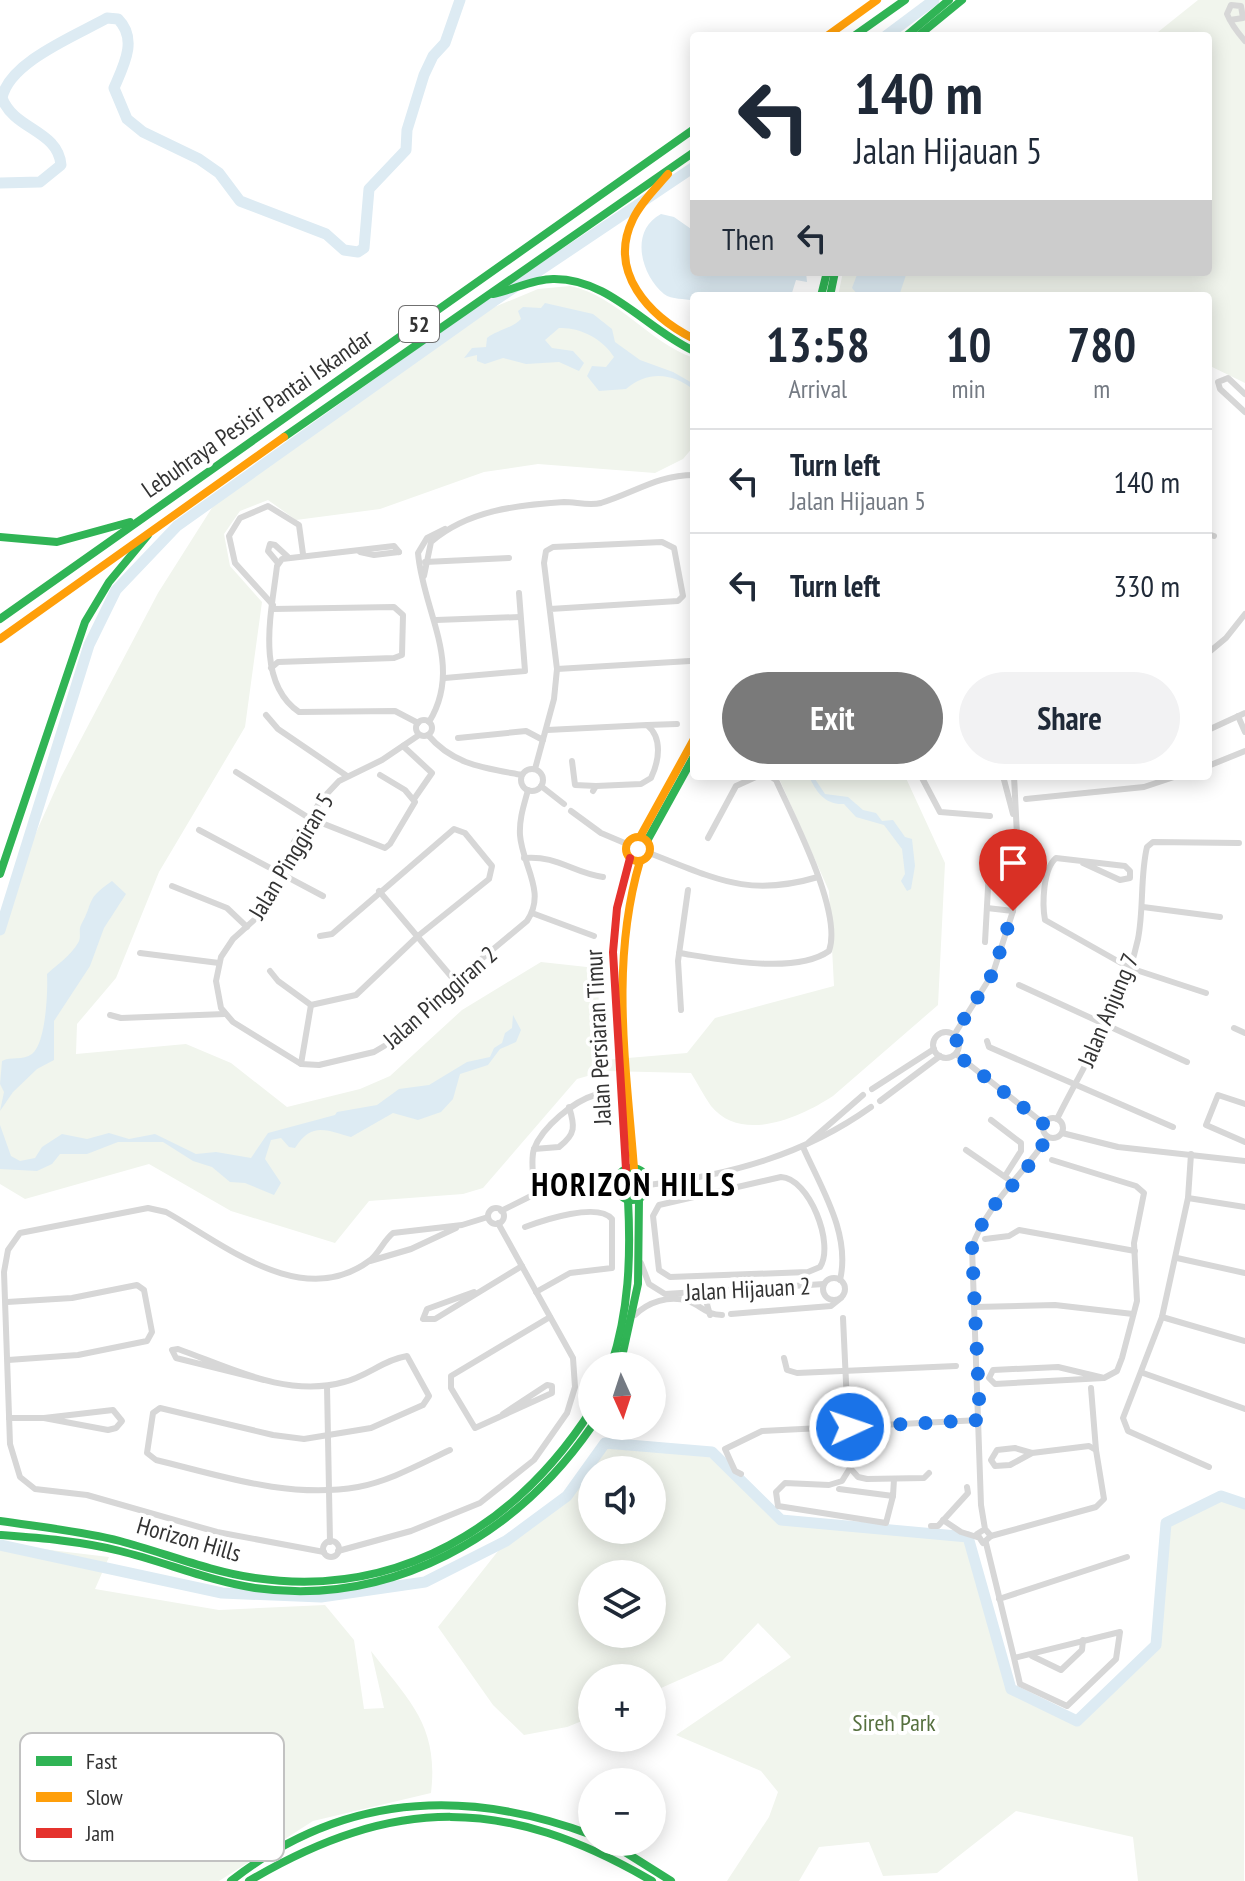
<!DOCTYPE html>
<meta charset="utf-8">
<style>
:root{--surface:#fff;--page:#f2f2f3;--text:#1f2937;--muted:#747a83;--line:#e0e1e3;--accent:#7a7a7a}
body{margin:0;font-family:"PT Sans Narrow",sans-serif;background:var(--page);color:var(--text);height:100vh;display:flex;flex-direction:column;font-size:30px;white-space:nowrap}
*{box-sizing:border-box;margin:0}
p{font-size:26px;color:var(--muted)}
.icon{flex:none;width:44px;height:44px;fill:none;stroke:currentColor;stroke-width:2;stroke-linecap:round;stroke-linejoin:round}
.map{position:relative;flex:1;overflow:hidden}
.drawer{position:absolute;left:690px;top:292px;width:522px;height:488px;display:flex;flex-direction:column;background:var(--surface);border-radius:8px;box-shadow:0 4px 20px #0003}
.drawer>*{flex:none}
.top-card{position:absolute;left:690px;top:32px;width:522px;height:244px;border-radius:8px;box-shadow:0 4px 20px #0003;background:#fff;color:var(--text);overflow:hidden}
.needle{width:52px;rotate:177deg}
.controls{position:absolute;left:578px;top:1352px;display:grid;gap:16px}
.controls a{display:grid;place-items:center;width:88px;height:88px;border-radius:50%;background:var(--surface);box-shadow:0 4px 20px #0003;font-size:40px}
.pin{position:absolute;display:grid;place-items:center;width:68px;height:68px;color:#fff;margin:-82px -34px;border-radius:50% 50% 50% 0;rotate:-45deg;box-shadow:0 0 8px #0007}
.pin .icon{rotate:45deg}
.me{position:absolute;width:88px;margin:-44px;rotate:87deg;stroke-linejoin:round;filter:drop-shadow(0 0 6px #0008)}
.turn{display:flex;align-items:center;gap:28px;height:168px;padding:0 32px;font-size:36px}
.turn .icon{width:104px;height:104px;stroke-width:2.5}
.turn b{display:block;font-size:56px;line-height:68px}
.then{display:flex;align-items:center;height:76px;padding:0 32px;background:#0003;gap:16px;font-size:30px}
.eta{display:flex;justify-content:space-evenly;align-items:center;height:136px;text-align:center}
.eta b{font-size:48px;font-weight:700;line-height:56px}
.action{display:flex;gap:16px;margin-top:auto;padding:16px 32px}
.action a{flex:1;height:92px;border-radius:48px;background:var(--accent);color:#fff;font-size:32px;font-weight:700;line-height:92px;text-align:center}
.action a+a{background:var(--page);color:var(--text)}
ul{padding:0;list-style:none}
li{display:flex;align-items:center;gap:24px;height:104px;padding:0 32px;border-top:2px solid var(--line)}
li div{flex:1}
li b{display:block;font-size:30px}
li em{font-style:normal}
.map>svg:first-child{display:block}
.green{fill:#f1f5ed;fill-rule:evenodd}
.water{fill:#ddebf3}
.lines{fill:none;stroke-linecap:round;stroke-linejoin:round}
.river{stroke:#ddebf3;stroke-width:11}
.street{stroke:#d7d7d7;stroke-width:6}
.fast{stroke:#30b455;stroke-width:8}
.slow{stroke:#ff9f0a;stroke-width:8}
.jam{stroke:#e5322d;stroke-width:8}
.route{stroke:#1a73e8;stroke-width:14;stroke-dasharray:0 25.2}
.labels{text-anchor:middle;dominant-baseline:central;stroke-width:8;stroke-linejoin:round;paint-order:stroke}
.shield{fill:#fff;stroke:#707070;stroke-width:2}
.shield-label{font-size:22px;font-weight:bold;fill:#333}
.street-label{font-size:24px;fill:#333;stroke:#fff}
.park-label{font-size:24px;fill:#56703f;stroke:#fff}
.district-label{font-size:32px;font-weight:bold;letter-spacing:2px;fill:#000;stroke:#fff}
.key{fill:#fff;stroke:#c2c2c2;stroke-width:2}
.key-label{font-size:22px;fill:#333}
</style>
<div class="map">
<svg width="1245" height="1881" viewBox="0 0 1245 1881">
<rect width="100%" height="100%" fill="#fff"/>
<g class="green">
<polygon points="1198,0 1245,0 1245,383 1208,365 1208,296 838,296 843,272 1208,272 1208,36 1153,36"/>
<path d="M570 286C618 296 648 342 694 358V446L683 459 655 473 538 464 484 472 380 509 296 520 268 500 240 511 224 534 230 566 262 602 245 727 159 872 116 978 77 1024 76 1054 186 1044 231 1063 287 1107 360 1089 390 1076 462 1010 541 962 596 968 604 1060 687 1053 715 1018 834 986 829 891 778 776H905L945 863 938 1005 833 1096C801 1117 742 1144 711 1106 704 1096 698 1084 691 1073L605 1071 577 1079 483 1188 463 1194 369 1201 335 1243 231 1211 149 1164 25 1199 0 1184V933L21 866 61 777 158 593 215 503 492 308 538 289Z"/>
<path d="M605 1443 712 1452 781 1520 968 1537 1011 1688 1077 1721 1156 1645 1166 1523 1221 1496 1245 1504 1244 1881H1138L1133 1837 1016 1811 937 1873 883 1876 869 1842 819 1847 799 1881H727L769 1817 778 1792 761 1771 676 1735 791 1657 758 1623 722 1661 652 1692V1678H592V1717L567 1727 524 1735 493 1705 438 1627 506 1541 567 1496ZM592 1470H652V1530H592ZM592 1574H652V1634H592Z"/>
<path d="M0 1544 109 1557 95 1589 219 1610 325 1605 354 1640 364 1709 384 1708 371 1651C409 1701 439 1725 431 1793L313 1821 219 1881H0Z"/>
</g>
<g class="water">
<path d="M661 214 674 217 694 231V272H806L807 282 796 280 791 296H694V301C684 298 672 300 664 294 641 275 629 231 661 214Z"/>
<polygon points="858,272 907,272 899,296 859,296 852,288"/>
<path d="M545 303 593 314 612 329 615 342 640 360 673 372 694 384V390C672 372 647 371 626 389L599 391 587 376 592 366 606 367 614 357C603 339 580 327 559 328L545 340 552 348 573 351 584 363 579 371 559 362 526 364 503 358 485 364 477 361V355L464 358 472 348 486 347 487 338C497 330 513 328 521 319L518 311 523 307 541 308Z"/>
<path d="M809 776H813L825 794 848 797 863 810 876 813 882 821 893 820 905 837 912 839 915 866 911 889 907 891 901 881 905 874 902 849 884 825 856 817 844 804C825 805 816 792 809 776Z"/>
<path d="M112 881 126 894 104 928 90 966 54 1021V1060L37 1069 13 1092 0 1111 4 1092 0 1084 2 1061C11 1056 23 1061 32 1054 46 1043 48 991 47 974 58 964 70 956 78 943 82 937 78 931 81 925 95 900 84 901 112 881Z"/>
<path d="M513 1015 521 1030 516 1042 500 1049 488 1065 460 1074 453 1099 441 1112 418 1120 393 1113 351 1137C325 1130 312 1122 295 1148L289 1147 281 1138 271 1140 265 1159 281 1183 274 1195 245 1183 230 1182 212 1167 193 1161 163 1142H118L87 1154H60L52 1164 37 1171 0 1169V1125L11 1156 20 1161 35 1158 42 1147 62 1134 87 1139 109 1133 129 1139 155 1134 196 1154 216 1152 251 1158 268 1133 335 1115 337 1112 377 1105 399 1089 429 1085 467 1062 490 1057 494 1048 502 1043 505 1033 512 1028Z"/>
</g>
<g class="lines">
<g class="river">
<polyline points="886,36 934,0"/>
<path d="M0 183 40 182 61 165C58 130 14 130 2 98 9 62 75 36 107 18L118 19C138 39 124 65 114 88L127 119 143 132 199 159 219 173 240 201 326 234 344 250 358 252 364 248 369 189 406 150 407 130 424 75 433 56 445 43 460 0"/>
<polyline points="0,930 89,645 116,590 177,526 494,301 694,167"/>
<polyline points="0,1545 222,1593 321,1597 425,1582 506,1541 567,1496 605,1443 712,1452 781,1520 968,1537 1011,1689 1077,1721 1156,1645 1166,1523 1221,1496 1245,1504"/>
</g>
<g class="street">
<path d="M1230 20 1243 18 1241 6 1231 5 1227 14C1231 24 1238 33 1245 41"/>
<polyline points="1245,394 1228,378 1218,382 1220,389 1245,412"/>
<polyline points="1208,534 1214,536"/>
<polyline points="360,552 374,555 399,552"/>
<path d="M399 552 394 546 282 559 277 566C272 610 254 681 299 712L395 711 418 723"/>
<polyline points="425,562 509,558"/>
<polyline points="278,563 268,551 270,544 275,545 288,557"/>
<path d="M424 576 431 542C468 510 518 505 564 502 576 502 589 506 601 503 634 493 658 475 694 475"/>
<polyline points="273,605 235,563 229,536 240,518 268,506 299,525 303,554"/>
<polyline points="436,620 520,617"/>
<polyline points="1208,653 1226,638 1245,614"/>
<polyline points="271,668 278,662 394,658 402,655 403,615 394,607 273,609"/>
<polyline points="557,669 690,661"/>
<polyline points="445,678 525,671 519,593"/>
<polyline points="266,715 278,729 347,776"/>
<polyline points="1238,716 1245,732"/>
<circle cx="424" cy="728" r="8"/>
<path d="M429 722C464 665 423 612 418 553L427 538 445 529"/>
<polyline points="647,725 677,724"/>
<path d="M547 730 647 725C663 738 659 761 651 778L641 784 596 786 593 791"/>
<polyline points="1208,730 1245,713"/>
<path d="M419 735 382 760 339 781 322 799 294 842 264 911 233 939 221 957 216 981 221 1008 233 1022 301 1064 319 1065 374 1052 391 1042 455 981 527 921C547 892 522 865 520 835 519 819 524 805 528 790"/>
<path d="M428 735C453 765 485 768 522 775"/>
<polyline points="458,738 526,731 543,740"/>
<polyline points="403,746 432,773 414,799"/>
<polyline points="572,761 575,785 596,786"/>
<polyline points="1208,766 1245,751"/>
<circle cx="532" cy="780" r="11"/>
<polyline points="535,769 554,699 557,669 544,563 546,551 553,547 662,542 674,548 683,596 678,601 550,609"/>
<polyline points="236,772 309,818 385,848 390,844 415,802 405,790 380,775"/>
<polyline points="921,776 940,812 990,816"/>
<polyline points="1003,776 1013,814"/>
<polyline points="541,786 564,804"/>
<polyline points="1026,799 1144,787 1177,776"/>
<polyline points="571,811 601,833 627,844"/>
<polyline points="199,830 323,896"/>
<polyline points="708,838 736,786 758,776"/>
<path d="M649 853C715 878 747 898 818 877"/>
<path d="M524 858C557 855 573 873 603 877"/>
<path d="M1083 863 1120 880 1130 878V871L1125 866 1056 858C1043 869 1042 904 1045 920L1130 968 1206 993"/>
<polyline points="172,886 227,908 247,927"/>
<polyline points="379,891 455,981"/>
<polyline points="1143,907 1220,917"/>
<polyline points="987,908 1013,911"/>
<polyline points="532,913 594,936"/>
<polyline points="985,942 989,870"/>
<polyline points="140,953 219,963"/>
<path d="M679 953C718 959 795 975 829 951 843 912 793 818 776 780L770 776"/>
<polyline points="270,971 278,981 311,1005 356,995 418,936 489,879 492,866 465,833 454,829 332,934 320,936"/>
<polyline points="1019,985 1187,1062"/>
<polyline points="681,1010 678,961 688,890"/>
<polyline points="110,1015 121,1018 225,1014"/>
<polyline points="1234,1028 1245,1033"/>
<circle cx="946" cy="1045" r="13"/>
<polyline points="954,1035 993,973 1013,911 1018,855 1014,776"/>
<polyline points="987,1041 989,1047 1173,1127"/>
<polyline points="956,1054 1043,1123"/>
<polyline points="301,1064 311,1005"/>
<polyline points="872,1089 934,1049"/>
<polyline points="880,1101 940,1056"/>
<polyline points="1245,1104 1218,1095 1206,1125 1245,1142"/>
<circle cx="1053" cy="1128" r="10"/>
<path d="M1057 1119C1086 1060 1124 1004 1138 939 1144 908 1140 876 1147 847L1153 842 1239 843"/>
<polyline points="991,1120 1021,1143 1021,1151 1005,1176"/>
<polyline points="1062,1133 1118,1147 1245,1161"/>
<polyline points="809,1142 863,1095"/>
<path d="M803 1147C821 1188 851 1234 840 1280"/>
<path d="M534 1149 559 1147C576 1134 575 1126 569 1107"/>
<polyline points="966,1150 1008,1179"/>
<polyline points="1191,1154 1188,1198 1162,1317 1123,1418 1128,1431 1209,1467"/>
<polyline points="1052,1160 1136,1186 1144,1193 1134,1243 1137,1301 1122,1358 1117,1371 1104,1378 995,1384 989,1378 993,1370 1058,1367 1104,1378"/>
<path d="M781 1177C809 1178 835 1244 820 1267L808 1272 670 1277 659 1270 653 1216 659 1205Z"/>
<path d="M648 1185C730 1175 804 1155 871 1107"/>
<polyline points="570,1192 616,1188"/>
<path d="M535 1194C534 1181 530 1161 534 1149 542 1127 574 1101 595 1095"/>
<polyline points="1188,1198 1245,1207"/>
<circle cx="496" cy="1216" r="8"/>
<polyline points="501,1211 535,1194 560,1192"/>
<path d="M525 1227C544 1220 598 1202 612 1219V1268L570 1273 536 1292"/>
<polyline points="985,1239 1009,1236 1019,1230 1135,1251"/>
<polyline points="1177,1258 1245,1273"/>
<polyline points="370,1261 411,1249 456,1228"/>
<polyline points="641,1263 649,1284 665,1294 824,1284"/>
<circle cx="834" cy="1289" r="11"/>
<polyline points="474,1292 427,1309 423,1319 435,1319 522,1266"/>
<polyline points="7,1302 72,1298 137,1285 144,1290 152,1332 147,1341 78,1355 8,1360"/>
<polyline points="975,1307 1055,1305 1133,1314"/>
<polyline points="731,1314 831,1306 841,1298"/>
<path d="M635 1315C648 1302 669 1295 688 1301 702 1306 706 1315 722 1315"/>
<polyline points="710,1315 707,1304 712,1293"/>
<polyline points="1162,1317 1245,1341"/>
<polyline points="843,1318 850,1468 858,1477 867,1479 924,1478 929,1473"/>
<polyline points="784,1358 787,1370 797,1373 956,1366"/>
<polyline points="1143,1373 1245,1409"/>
<path d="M264 1380 176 1358 172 1350 178 1349C231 1368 287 1398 344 1382 366 1377 385 1359 407 1356L429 1396 423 1405 371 1428 304 1439 273 1435 160 1408 153 1413 147 1453 156 1460C222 1476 289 1499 358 1487 390 1481 420 1464 450 1450"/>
<polyline points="327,1386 330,1542"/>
<polyline points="1091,1388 1096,1450"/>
<polyline points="503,1414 547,1385 552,1386 552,1393 475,1428 451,1388 451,1376 550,1317"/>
<polyline points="9,1418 44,1418 108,1430 116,1428 122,1421 113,1410 44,1418"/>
<polyline points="850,1468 842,1481 829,1485 785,1483 776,1492 778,1506 886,1523 893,1496"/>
<polyline points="741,1474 735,1471 725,1449 762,1431 980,1420"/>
<polyline points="839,1489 893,1496 894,1479"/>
<polyline points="943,1520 961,1532 977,1537"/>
<polyline points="931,1526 938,1526 968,1493 967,1487"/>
<path d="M985 1529 977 1534 983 1543 991 1536 985 1529 981 1505 972 1247C987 1204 1023 1175 1048 1137"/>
<polyline points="991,1536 1096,1507 1104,1499 1096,1450 1089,1446 1032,1453 1010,1465 995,1466 991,1460 997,1450 1015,1448 1032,1453"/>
<circle cx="331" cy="1549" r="8"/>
<polyline points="986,1543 1014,1658 1120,1632 1116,1659 1067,1706 1020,1684 1014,1658"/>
<polyline points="338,1551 411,1531 480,1503 534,1460 567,1413 575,1387 573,1358 498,1223"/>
<path d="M324 1552 217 1532 87 1495 35 1489 20 1477 10 1444 4 1272 8 1250 20 1233 148 1208 166 1212C222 1243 302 1311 369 1261 379 1254 383 1241 393 1233L462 1225 488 1217"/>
<polyline points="999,1599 1127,1557"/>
<polyline points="1032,1656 1061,1670 1082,1650 1083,1640"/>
</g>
<g class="fast">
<polyline points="854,36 905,0"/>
<polyline points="906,36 949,0"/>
<polyline points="918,36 962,0"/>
<path d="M493 294C513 290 533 279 553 279 609 278 646 329 694 351"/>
<polyline points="821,296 827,272"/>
<polyline points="830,296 835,272"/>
<polyline points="284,437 694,152"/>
<polyline points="0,537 57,542 130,522"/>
<polyline points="0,619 694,129"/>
<polyline points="647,841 694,756"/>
<polyline points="0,874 85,622 109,582 148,535"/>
<circle cx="632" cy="1184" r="16"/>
<path d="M611 1366C629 1311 631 1257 628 1200"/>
<polyline points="620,1366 638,1284 639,1199"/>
<path d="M0 1521C40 1527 81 1531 120 1541 165 1553 208 1571 255 1578 398 1599 517 1526 592 1409"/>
<path d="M0 1535C40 1538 81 1541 120 1551 165 1562 209 1581 255 1588 392 1607 516 1536 592 1426"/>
<polyline points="609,1842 671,1881"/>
<path d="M231 1881C341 1794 464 1787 592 1835"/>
<path d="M249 1881C395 1795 506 1796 652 1881"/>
</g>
<g class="slow">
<polyline points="827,36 877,0"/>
<path d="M668 174C656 188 641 202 633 219 607 272 649 316 694 339"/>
<polyline points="0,639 284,437"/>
<polyline points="640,837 694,739"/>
<circle cx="638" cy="849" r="12"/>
<path d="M634 1168C626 1064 610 963 640 861"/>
</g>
<polyline class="jam" points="626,1169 613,952 617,908 630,858"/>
</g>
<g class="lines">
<polyline class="route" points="850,1427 980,1420 972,1247 987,1213 1023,1174 1048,1137 1043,1131 1043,1123 956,1054 959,1046 954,1035 993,973 1013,911"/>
</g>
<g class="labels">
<rect class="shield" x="399" y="306" width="40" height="36" rx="6"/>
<g class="shield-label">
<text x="419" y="324">52</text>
</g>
<g class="street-label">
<text transform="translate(257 413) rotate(-35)">Lebuhraya Pesisir Pantai Iskandar</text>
<text transform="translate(291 856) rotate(-59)">Jalan Pinggiran 5</text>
<text transform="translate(440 997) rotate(-41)">Jalan Pinggiran 2</text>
<text transform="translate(1108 1010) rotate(-67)">Jalan Anjung 7</text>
<text transform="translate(598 1037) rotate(-93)">Jalan Persiaran Timur</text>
<text transform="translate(748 1289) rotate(-3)">Jalan Hijauan 2</text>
<text transform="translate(189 1539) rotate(16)">Horizon Hills</text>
</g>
<g class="park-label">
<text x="894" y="1722">Sireh Park</text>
</g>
<g class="district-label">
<text x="634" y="1184">HORIZON HILLS</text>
</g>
</g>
<rect x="20" y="1733" width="264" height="128" rx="12" class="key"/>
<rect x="36" y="1756" width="36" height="10" fill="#30b455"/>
<rect x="36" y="1792" width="36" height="10" fill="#ff9f0a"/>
<rect x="36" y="1828" width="36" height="10" fill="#e5322d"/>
<g class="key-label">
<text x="86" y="1769">Fast</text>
<text x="86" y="1805">Slow</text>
<text x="86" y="1841">Jam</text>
</g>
</svg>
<div class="controls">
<a><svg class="needle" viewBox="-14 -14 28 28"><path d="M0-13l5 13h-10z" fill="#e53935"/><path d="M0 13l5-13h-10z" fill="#747a83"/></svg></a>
<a><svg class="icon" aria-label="sound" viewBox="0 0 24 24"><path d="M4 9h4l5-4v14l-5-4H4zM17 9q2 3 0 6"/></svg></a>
<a><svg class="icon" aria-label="layers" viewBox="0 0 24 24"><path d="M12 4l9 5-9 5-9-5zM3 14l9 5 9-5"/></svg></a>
<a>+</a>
<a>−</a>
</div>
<div class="pin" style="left:1013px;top:911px;background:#d93025"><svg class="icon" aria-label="arrive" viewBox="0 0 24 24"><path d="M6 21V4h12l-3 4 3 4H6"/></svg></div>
<svg class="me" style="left:850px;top:1427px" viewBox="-20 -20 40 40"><circle r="17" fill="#1a73e8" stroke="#fff" stroke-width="3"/><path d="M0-11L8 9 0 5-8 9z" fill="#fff"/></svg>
<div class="top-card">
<div class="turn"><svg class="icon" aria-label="left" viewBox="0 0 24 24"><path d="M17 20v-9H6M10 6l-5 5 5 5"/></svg><div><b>140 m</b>Jalan Hijauan 5</div></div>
<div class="then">Then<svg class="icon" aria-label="left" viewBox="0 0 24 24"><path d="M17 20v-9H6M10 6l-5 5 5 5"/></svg></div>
</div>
<section class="drawer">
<div class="eta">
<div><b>13:58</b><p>Arrival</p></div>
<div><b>10</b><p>min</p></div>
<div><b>780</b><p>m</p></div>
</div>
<ul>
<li><svg class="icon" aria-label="left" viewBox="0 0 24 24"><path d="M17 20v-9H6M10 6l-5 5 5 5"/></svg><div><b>Turn left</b><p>Jalan Hijauan 5</p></div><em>140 m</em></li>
<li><svg class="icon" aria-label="left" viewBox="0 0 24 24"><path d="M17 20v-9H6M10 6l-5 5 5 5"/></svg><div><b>Turn left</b></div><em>330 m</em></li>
</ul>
<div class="action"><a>Exit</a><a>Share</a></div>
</section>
</div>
